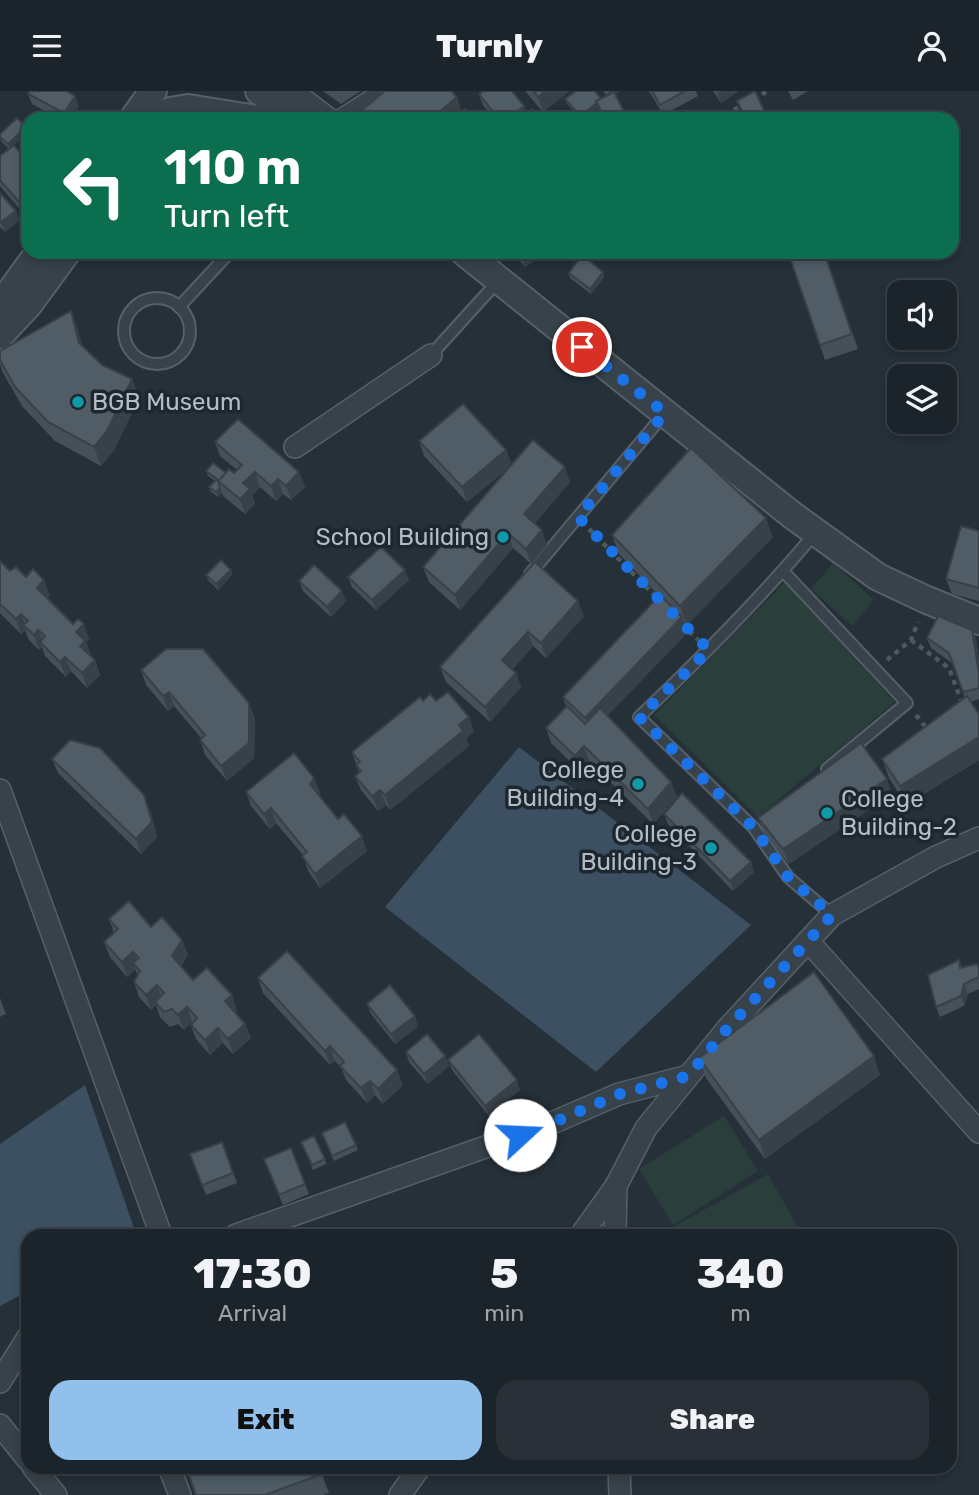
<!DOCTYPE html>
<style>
:root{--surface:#1c242b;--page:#293037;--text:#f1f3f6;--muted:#a0a4a9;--line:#3a4147;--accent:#91c0ed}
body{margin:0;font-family:Rubik,sans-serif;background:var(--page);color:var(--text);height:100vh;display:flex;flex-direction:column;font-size:26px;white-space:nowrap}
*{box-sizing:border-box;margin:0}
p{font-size:23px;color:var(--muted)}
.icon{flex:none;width:38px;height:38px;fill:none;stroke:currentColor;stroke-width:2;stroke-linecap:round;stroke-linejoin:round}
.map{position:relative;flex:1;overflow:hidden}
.panel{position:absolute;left:21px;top:1138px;width:936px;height:245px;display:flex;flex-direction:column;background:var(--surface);border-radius:21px;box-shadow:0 4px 10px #0003,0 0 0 2px var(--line)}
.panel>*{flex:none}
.hud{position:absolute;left:21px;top:21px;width:938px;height:147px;border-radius:21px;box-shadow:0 4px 10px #0003,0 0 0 2px var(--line);background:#0b6e4f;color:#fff;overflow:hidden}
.fabs{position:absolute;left:887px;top:189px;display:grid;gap:14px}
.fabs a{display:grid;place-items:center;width:70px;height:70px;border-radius:14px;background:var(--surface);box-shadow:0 4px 10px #0003,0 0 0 2px var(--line);font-size:35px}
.pin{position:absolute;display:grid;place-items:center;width:60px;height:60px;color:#fff;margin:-30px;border:4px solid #fff;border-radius:50%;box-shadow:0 2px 7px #0007}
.me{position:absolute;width:77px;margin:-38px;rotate:70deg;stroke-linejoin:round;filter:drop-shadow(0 0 5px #0008)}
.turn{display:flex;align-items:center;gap:24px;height:147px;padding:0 28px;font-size:32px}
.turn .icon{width:91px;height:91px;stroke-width:2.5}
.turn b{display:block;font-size:49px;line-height:60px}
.eta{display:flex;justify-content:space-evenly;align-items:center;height:119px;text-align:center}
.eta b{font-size:42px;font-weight:800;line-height:49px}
.primary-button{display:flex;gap:14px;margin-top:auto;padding:14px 28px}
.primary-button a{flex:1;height:80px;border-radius:21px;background:var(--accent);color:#111;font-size:28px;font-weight:800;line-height:80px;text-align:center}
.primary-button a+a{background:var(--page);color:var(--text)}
header{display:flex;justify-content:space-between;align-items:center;height:91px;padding:0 28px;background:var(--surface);font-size:32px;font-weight:800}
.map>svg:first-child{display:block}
.green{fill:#2a3e3c}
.water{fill:#3c5061}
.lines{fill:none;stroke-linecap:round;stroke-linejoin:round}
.service-casing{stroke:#576068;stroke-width:14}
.minor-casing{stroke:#576068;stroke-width:24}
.tertiary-casing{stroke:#576068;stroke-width:30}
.path{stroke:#495b5b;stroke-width:4.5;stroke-dasharray:5 5;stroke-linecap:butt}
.service{stroke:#38424a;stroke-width:10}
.minor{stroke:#38424a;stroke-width:21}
.tertiary{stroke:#38424a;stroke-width:26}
.wall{fill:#455059}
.shaded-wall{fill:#384148}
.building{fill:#505d67;stroke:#384148;stroke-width:2}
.route{stroke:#1a73e8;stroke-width:12;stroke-dasharray:0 21.6}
.culture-dot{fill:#0f9aa8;stroke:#1e272f;stroke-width:2.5}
.labels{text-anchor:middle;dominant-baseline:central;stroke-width:7;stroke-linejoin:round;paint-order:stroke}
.poi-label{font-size:24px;fill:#b4bdc5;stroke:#1e272f;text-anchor:end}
</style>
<header><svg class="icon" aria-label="menu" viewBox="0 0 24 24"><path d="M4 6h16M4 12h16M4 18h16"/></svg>Turnly<svg class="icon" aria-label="person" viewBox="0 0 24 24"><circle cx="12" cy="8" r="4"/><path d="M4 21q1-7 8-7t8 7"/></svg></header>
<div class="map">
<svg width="979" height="1404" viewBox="0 0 979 1404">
<rect width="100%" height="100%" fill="#253039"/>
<g class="green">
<polygon points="833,472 874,509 852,535 811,498"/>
<polygon points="785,491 895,611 758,726 654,624"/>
<polygon points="724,1025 758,1080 673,1134 639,1078"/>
<polygon points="768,1083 802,1144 678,1144 673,1136"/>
</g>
<g class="water">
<polygon points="519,656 751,834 596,981 385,816"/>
<polygon points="85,994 136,1143 133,1144 28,1144 28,1200 0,1215 0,1053"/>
</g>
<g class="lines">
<defs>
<g id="service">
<circle cx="157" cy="240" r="33"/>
<polyline points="179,216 230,161"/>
<polyline points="431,264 499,189"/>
<path d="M816 441C761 507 701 567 639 626L754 737 788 786 832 824"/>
<polyline points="783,480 907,612 827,678"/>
<polyline points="530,483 665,322"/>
</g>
<g id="minor">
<polyline points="292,0 329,28"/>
<polyline points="343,28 387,0"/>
<polyline points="295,356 431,264"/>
<polyline points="0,699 161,1144"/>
<polyline points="808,850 979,1041"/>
<polyline points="236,1144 545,1035 619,1003 688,985"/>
<polyline points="581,1144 616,1095 646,1037 727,938 832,824 936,766 979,747"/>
<polyline points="615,1144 616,1095"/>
<polyline points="0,1291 28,1246"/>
<polyline points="0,1334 28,1369"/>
<polyline points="33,1376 56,1404"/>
<polyline points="169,1376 180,1404"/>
<polyline points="619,1376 620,1404"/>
<polyline points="400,1404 420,1376"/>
</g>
<g id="tertiary">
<polyline points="259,0 297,28"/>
<polyline points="133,28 153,0"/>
<polyline points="164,28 170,20 188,17 256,28"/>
<polyline points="464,161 792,424 878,486 927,509 979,530"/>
<polyline points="0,215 39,161"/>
<polyline points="0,244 29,213 67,161"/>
</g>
</defs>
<use href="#service" class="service-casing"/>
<use href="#minor" class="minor-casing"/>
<use href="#tertiary" class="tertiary-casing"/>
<g class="path">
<polyline points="753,8 768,0"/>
<polyline points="725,24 742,14"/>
<polyline points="589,438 661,511"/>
<polyline points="682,533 698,549"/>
<polyline points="911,549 949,577 962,612"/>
<polyline points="887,569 911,549 918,531"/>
<polyline points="916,624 928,639"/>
</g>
<use href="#service" class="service"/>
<use href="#minor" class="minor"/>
<use href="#tertiary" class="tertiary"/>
</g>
<g class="wall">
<polygon points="323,0 361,0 341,13"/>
<polygon points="525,0 570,0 543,21"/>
<polygon points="603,0 620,0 615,3 625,23 638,28 603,28 598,17 590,23 579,26 567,13 565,8 601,8 607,5"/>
<polygon points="649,0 696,0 698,5 663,24"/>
<polygon points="713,0 739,0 721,12"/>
<polygon points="788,0 808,0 793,9"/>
<polygon points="28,3 79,15 71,28 60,28 32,13"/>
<polygon points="479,3 524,15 527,22 540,28 494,28 483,14"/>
<polygon points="26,36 28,41 14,54 28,71 28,128 0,95 0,65 9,58 1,50 0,43"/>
<polygon points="0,102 16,120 19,130 5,141 0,136"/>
<polygon points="513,161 546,161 525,176"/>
<polygon points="788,161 824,161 858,258 825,269"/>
<polygon points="603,181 604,186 591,203 570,187 569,182"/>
<polygon points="71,220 82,254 102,274 132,288 139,307 114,359 101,375 55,350 22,315 3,282 0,273 0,260"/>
<polygon points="419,350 506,359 512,374 570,391 535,432 547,454 531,473 513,457 460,519 429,491 423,476 511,375 467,411 424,365"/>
<polygon points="215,351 299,381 305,396 291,409 283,403 276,410 260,396 252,404 255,413 245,423 223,405 222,402 218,406 211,401 209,396 215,390 208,385 206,380 234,382 237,379 220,365"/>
<polygon points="979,440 979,510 952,503 946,488"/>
<polygon points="612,444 773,446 687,534 684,531 688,541 607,625 671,691 677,706 653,733 589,670 580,680 551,652 546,637 566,615 563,606 659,505 619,463"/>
<polygon points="0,470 10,480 26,486 50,504 47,507 73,533 89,548 86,551 91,565 95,569 100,584 87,597 71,580 66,586 45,565 42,556 39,559 29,549 25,539 21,543 0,522"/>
<polygon points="535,471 584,525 546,567 533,555 512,579 516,582 521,596 490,631 446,591 440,576"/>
<polygon points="231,479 232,484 218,499 208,489 206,484"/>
<polygon points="348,486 409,489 376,519 352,496"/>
<polygon points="299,490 346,510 331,526 303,500"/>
<polygon points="972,539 976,549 979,568 979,608 971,611 979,623 979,669 906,714 889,687 882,668 965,607 952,572 931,557 927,547"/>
<polygon points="141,579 255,627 254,667 227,690 205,664 200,649 202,648 174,615 168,620 146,594"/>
<polygon points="423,610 436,610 469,626 474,641 466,647 469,655 390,719 386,714 378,720 361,699 355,685 359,681 352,661"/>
<polygon points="52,668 150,719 157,746 141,763 58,682"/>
<polygon points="314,687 320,702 318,704 338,728 367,760 320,797 308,780 303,764 276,732 270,738 251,715 246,701"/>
<polygon points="892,703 789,773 764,742 758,727"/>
<polygon points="664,723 751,771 754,781 733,800 668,733"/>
<polygon points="109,828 151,836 182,849 188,864 181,875 193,889 237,919 235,921 245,933 251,947 233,963 223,952 210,964 196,948 191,934 193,931 192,931 184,939 178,933 170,936 160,926 156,914 151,919 139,906 134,891 138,885 135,878 127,886 110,866 104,851 114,842"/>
<polygon points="959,869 962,876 979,877 979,898 968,903 964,915 940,926 936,916"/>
<polygon points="258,887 403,994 383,1013 375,1004 367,1012 346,989 341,976 335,970 330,974 263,902"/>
<polygon points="0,907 6,923 0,926"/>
<polygon points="367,913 418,935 395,953 371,923"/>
<polygon points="406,961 445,965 449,975 428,993 409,971"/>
<polygon points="699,967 880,984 765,1068 706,987"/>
<polygon points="448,969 520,999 489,1025 452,979"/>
<polygon points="324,1047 356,1054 358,1059 334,1070"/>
<polygon points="222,1051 237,1092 206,1104 190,1063"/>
<polygon points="303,1056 325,1068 326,1073 313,1079"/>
<polygon points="264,1068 305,1093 309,1103 283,1114"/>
<polygon points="319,1376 329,1402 323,1404 196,1404"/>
</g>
<g class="shaded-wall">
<polygon points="546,0 570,0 543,21 538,6"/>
<polygon points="610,0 620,0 609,8 607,3"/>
<polygon points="721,0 739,0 721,12 717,2"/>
<polygon points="75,5 79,15 71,28 66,28 64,22"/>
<polygon points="457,6 462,21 454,28 431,28"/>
<polygon points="596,12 598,17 584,28 580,25"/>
<polygon points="524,15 528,25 524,28 508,28"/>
<polygon points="26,36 28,41 10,58 8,53"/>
<polygon points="16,120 19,130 5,141 1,131"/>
<polygon points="520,161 546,161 525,176"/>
<polygon points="603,181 604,186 591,203 590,198"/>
<polygon points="71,220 78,239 86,271 79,252"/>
<polygon points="132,288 139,307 114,359 101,375 94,356"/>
<polygon points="506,359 512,374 467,411 462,396"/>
<polygon points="565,376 570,391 530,438 524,423"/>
<polygon points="255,381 260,396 252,404 255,413 245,423 240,408 243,392"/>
<polygon points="299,381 305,396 291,409 286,395"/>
<polygon points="278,388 283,403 276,410 271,395"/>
<polygon points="220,397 222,402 218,406 216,401"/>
<polygon points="766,427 773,446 687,534 680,515"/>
<polygon points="542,439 547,454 531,473 526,458"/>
<polygon points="508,442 513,457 460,519 455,504"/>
<polygon points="231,479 232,484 218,499 216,493"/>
<polygon points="405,479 409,489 376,519 372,509"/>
<polygon points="44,489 50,504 42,512 37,497"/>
<polygon points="342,500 346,510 331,526 327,516"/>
<polygon points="578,510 584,525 546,567 541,552"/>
<polygon points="21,523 26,536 23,534 25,539 21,543 16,528"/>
<polygon points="682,526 688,541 590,642 585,627"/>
<polygon points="84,533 89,548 86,551 91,565 86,570 76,541"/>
<polygon points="38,539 44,554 40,551 42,556 39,559 34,544"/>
<polygon points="972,539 976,549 979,568 979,582"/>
<polygon points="528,541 533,555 507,584 502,569"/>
<polygon points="65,566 71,580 66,586 60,571"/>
<polygon points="95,569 100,584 87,597 82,582"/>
<polygon points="516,582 521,596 490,631 485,616"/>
<polygon points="169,601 174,615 168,620 163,605"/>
<polygon points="249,612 255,627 254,667 227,690 221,675"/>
<polygon points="469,626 474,641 466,647 469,655 390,719 385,704 459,634"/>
<polygon points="979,646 979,669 906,714 900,695"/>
<polygon points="584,655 589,670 580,680 575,665"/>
<polygon points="314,687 320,702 315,708 310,693"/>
<polygon points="887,688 892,703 789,773 783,758"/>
<polygon points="671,691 677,706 653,733 648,718"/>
<polygon points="380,699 386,714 378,720 372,705"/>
<polygon points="144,704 157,746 141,763 136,748"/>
<polygon points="271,717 276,732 270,738 264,723"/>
<polygon points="362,745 367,760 320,797 315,783"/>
<polygon points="751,771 754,781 733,800 730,790"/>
<polygon points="182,849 188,864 177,880 172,865"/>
<polygon points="133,861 139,875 133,872 135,878 127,886 122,871"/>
<polygon points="964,893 968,903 964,915 961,905"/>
<polygon points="157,894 162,908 155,911 156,914 151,919 146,904"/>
<polygon points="232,904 237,919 230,925 225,910"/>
<polygon points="187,916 192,931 184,939 178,924"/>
<polygon points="415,925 418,935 395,953 391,943"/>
<polygon points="245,933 251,947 233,963 228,948"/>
<polygon points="218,937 223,952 210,964 205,949"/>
<polygon points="330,955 335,970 330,974 325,960"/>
<polygon points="445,965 449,975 428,993 424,983"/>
<polygon points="874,965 880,984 765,1068 759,1049"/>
<polygon points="397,979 403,994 383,1013 378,998"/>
<polygon points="517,989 520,999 489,1025 485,1015"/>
<polygon points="370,990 375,1004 367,1012 361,997"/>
</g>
<g class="building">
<polygon points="30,0 66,0 75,5 64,22 28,3"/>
<polygon points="385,0 451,0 457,6 431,28 358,28 355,25"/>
<polygon points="483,0 512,0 524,15 508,28 499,28 479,3"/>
<polygon points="533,0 546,0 538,6"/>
<polygon points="576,0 595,0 601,8 596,10 597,12 580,25 565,8"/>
<polygon points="652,0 685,0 660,14"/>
<polygon points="755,0 768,28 746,28 737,10"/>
<polygon points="614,1 625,23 633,19 638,28 605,28 596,10"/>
<polygon points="465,18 473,28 452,28"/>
<polygon points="532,18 540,28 519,28"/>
<polygon points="588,20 594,28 576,28"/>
<polygon points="17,27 26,36 8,53 0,46 0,43"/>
<polygon points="14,54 28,71 28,119 27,120 0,89 0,65"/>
<polygon points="0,102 16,120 1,131 0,130"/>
<polygon points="788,161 824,161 852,243 820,254"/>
<polygon points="582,164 603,181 590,198 569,182"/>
<polygon points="71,220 79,252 102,274 132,288 107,340 94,356 48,331 15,296 0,269 0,260"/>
<polygon points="463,313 506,359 462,396 419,350"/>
<polygon points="238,328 299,381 286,395 278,388 271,395 255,381 243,392 250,398 240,408 218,390 229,378 234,382 242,374 215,351"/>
<polygon points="533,349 565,376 524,423 542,439 526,458 508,442 455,504 423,476"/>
<polygon points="691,357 766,427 680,515 612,444"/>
<polygon points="213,372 226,382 218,390 220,397 216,401 209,396 217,388 206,380"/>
<polygon points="961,435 979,440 979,497 946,488"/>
<polygon points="381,456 405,479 372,509 348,486"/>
<polygon points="221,469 231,479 216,493 206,484"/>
<polygon points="0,470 10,480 16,476 26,486 33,478 44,489 37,497 73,533 78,528 84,533 76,541 85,550 80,555 95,569 82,582 65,566 60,571 40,551 45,545 38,539 34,544 23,534 28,530 21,523 16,528 0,513"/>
<polygon points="535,471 578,510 541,552 528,541 502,569 516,582 485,616 440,576"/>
<polygon points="314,474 342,500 327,516 299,490"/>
<polygon points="660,504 682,526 585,627 563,606"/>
<polygon points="938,525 972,539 979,582 979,597 963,601 949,562 927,547"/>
<polygon points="166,558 203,558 249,612 249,652 221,675 200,649 205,644 169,601 163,605 141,579"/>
<polygon points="448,601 469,626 459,634 463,640 385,704 380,699 372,705 355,685 361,680 356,674 360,671 352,661 420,606 423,610 430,603 436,610"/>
<polygon points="967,605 979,623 979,646 900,695 882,668"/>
<polygon points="567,615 585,633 600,617 671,691 648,718 584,655 575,665 546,637"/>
<polygon points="70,649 100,657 144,704 152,731 136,748 52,668"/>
<polygon points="861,652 887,688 783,758 758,727"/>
<polygon points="294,662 314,687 310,693 338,728 344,723 362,745 315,783 302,765 307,761 271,717 264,723 246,701"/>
<polygon points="682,702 751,771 730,790 664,723"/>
<polygon points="129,810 151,836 162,826 182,849 172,865 193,889 207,877 232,904 225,910 245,933 228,948 218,937 205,949 191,934 197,927 187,916 178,924 172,918 164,921 155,911 164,902 157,894 146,904 134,891 140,880 133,872 139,867 133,861 122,871 104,851 118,838 109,828"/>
<polygon points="287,860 397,979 378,998 370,990 361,997 340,975 344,971 330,955 325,960 258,887"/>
<polygon points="959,869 960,877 977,873 979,877 979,886 964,893 961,905 936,916 928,884"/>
<polygon points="814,881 874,965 759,1049 699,967"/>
<polygon points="390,894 415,925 391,943 367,913"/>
<polygon points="427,943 445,965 424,983 406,961"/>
<polygon points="479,943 517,989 485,1015 448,969"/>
<polygon points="345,1031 356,1054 332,1065 322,1042"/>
<polygon points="314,1045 325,1068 312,1074 301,1051"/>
<polygon points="222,1051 233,1082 202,1094 190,1063"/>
<polygon points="291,1057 305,1093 279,1104 264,1068"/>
<polygon points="186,1376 319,1376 322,1383 265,1404 196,1404"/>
</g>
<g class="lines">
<polyline class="route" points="520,1044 545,1035 620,1003 688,985 727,938 832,824 788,786 754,737 639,626 709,559 578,426 665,322 582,256"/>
</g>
<g class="culture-dot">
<circle cx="78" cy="311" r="7"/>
<circle cx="503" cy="446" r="7"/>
<circle cx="638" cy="693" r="7"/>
<circle cx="827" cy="722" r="7"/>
<circle cx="711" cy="757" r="7"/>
</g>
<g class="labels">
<g class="poi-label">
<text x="92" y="311" text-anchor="start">BGB Museum</text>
<text x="489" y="446">School Building</text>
<text x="624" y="679">College<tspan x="624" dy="28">Building-4</tspan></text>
<text x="841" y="708" text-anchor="start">College<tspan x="841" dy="28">Building-2</tspan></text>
<text x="697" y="743">College<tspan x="697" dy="28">Building-3</tspan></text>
</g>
</g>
</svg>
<div class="fabs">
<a><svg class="icon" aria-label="sound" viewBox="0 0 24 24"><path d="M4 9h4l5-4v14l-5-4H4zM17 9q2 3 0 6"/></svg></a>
<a><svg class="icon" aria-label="layers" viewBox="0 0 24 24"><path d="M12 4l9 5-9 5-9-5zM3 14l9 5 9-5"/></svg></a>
</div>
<div class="pin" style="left:582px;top:256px;background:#d93025"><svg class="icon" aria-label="arrive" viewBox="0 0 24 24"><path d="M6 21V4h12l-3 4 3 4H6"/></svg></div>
<svg class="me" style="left:520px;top:1044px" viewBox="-20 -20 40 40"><circle r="19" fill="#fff"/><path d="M0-13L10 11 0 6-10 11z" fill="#1a73e8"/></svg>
<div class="hud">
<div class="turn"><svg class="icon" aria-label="left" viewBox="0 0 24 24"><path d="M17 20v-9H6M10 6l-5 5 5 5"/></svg><div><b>110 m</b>Turn left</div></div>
</div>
<section class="panel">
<div class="eta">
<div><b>17:30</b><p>Arrival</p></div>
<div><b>5</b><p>min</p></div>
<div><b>340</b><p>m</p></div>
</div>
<div class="primary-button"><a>Exit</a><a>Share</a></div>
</section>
</div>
